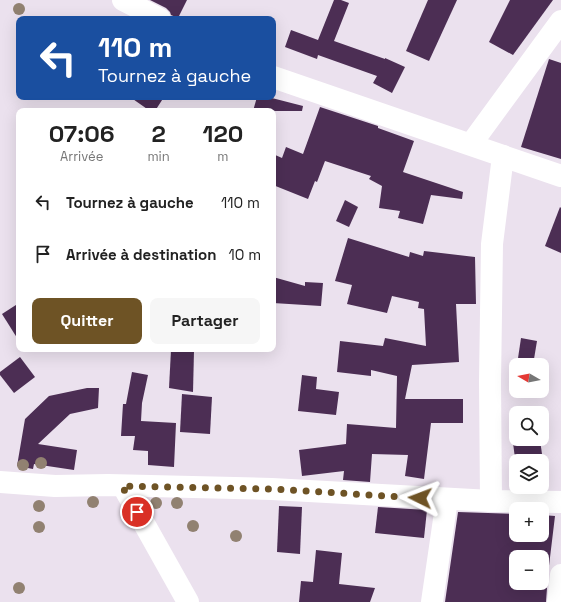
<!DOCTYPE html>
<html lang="fr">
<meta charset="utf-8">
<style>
:root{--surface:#fff;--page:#f6f6f6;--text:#222;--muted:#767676;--accent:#6e5325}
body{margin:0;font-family:"Space Grotesk",sans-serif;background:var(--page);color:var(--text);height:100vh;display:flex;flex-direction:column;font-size:15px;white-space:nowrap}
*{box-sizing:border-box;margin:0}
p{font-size:13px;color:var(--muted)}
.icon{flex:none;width:22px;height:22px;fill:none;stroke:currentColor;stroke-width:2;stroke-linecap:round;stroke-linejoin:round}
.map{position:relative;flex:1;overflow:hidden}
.panel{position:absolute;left:16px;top:108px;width:260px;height:244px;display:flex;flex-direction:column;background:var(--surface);border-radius:8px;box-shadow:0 4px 16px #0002}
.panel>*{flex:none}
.hud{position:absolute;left:16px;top:16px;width:260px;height:84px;border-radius:8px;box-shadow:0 4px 16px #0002;background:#1a4fa0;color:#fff;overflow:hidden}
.needle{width:26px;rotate:279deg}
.buttons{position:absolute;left:509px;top:358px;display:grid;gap:8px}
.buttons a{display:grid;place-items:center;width:40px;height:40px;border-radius:8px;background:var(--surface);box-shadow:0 4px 16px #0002;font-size:20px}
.pin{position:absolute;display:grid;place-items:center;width:34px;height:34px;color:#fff;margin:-17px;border:2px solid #fff;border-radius:50%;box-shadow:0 1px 4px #0007}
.me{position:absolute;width:44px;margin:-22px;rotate:273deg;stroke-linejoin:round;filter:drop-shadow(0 0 3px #0008)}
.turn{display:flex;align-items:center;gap:14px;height:84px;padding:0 16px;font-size:18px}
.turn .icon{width:52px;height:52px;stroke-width:2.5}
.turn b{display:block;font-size:28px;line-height:34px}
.eta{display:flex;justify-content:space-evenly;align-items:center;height:68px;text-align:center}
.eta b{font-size:24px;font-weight:800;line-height:28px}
.button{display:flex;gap:8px;margin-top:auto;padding:8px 16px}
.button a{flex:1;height:46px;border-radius:8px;background:var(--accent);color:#fff;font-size:16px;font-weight:800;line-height:46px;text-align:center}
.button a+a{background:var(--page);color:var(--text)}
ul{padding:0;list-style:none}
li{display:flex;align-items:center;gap:12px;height:52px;padding:0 16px}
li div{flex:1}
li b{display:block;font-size:15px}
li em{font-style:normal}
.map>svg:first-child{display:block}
.building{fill:#4c2e54;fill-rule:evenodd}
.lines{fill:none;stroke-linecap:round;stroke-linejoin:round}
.minor{stroke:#fff;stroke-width:22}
.tree{fill:#918171}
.route{stroke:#6e5325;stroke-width:7;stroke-dasharray:0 12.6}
</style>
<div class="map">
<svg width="561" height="602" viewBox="0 0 561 602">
<rect width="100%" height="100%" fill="#ebe1ee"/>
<g class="building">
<polygon points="150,0 187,0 178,18 171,15 170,12 166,8"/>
<polygon points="334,0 341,0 349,3 334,41 385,59 385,58 405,67 392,93 373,83 377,76 318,55 317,59 285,47 291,30 318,40"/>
<polygon points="428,0 457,0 429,61 406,51"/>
<polygon points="510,0 553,0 513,55 489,42"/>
<polygon points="549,59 561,63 561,159 521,147"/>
<polygon points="130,97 164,97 155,111 150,111"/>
<polygon points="257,97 268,97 303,106 302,111 253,111"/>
<polygon points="320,107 378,126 378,128 414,141 403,172 463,192 462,199 431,195 423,224 398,218 400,211 379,208 382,186 369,179 371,176 325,161 317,182 315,181 308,199 273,185 273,154 282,158 286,147 303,154"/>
<polygon points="345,200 358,207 349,227 336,221"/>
<polygon points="560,207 561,208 561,253 545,246"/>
<polygon points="348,238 409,257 410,252 423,256 424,251 475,257 476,304 456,304 459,362 412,365 405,399 463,399 463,423 431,423 424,479 405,476 408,455 372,454 370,482 343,480 344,471 302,476 299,450 346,444 347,424 396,428 397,376 371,370 371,376 337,372 340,341 383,346 385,338 426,346 424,309 418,308 419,302 392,296 387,313 347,304 352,285 335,281"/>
<polygon points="273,277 305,286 305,282 323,283 321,306 273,303"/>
<polygon points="19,303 19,341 2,314"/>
<polygon points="521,338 537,341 533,365 517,365"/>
<polygon points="171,350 194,351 193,392 169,388"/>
<polygon points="20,357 35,377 14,393 0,375 0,372"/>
<polygon points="132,372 148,375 142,403 141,421 176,423 174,467 148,465 148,451 133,450 135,436 121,436 123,404 126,404"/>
<polygon points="302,375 317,377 316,389 339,392 336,415 298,411"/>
<polygon points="87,388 99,388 98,408 70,414 38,444 77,450 74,470 34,464 33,469 17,466 25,419 49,396"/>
<polygon points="182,394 212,397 210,434 180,432"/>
<polygon points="540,440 542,454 515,458 513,443"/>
<polygon points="279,506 302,507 300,554 277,552"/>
<polygon points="378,507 427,510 424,538 375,533"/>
<path d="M458 512 516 514V535H542V515L555 516 548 574 546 602H445ZM516 557H542V583H516Z"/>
<polygon points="316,550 342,553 339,584 375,588 370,602 299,602 301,581 313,582"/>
</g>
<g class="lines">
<g class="minor">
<polyline points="123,0 160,19"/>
<polyline points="273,77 561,176"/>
<polyline points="471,144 561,21"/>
<polyline points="0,482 55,486 108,485 272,489 491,501 561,502"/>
<polyline points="123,486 188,602"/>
<polyline points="491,501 490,382 492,244 503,156"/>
<polyline points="432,602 447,499"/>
<polyline points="558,602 561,575"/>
</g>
</g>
<g class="tree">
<circle cx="19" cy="9" r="6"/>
<circle cx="41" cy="463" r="6"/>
<circle cx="23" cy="465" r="6"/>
<circle cx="93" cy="502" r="6"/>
<circle cx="156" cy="503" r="6"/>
<circle cx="177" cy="503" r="6"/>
<circle cx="39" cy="506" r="6"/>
<circle cx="193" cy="526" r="6"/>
<circle cx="39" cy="527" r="6"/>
<circle cx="236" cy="536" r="6"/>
<circle cx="19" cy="588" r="6"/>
</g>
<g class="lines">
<polyline class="route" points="137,512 122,486 272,489 420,498"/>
</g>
</svg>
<div class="buttons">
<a><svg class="needle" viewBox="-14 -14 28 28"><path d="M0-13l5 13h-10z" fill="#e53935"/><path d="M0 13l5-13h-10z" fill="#767676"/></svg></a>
<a><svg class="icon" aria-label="search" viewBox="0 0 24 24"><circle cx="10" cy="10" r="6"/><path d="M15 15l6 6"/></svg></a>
<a><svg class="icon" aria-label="layers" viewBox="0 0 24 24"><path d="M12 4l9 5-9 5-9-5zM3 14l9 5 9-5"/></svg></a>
<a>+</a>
<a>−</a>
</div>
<div class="pin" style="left:137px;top:512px;background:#d93025"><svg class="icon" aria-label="arrive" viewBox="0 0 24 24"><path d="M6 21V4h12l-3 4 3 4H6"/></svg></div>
<svg class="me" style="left:420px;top:498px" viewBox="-20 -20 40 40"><path d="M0-17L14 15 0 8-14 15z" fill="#6e5325" stroke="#fff" stroke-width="4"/></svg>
<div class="hud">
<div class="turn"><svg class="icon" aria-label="left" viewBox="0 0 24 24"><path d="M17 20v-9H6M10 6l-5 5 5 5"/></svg><div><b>110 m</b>Tournez à gauche</div></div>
</div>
<section class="panel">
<div class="eta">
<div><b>07:06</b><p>Arrivée</p></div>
<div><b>2</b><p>min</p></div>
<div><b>120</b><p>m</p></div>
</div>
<ul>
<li><svg class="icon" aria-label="left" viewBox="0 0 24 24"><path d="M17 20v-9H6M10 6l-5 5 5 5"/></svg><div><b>Tournez à gauche</b></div><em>110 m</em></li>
<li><svg class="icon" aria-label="arrive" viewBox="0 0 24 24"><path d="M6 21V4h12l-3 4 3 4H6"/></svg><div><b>Arrivée à destination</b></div><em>10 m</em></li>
</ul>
<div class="button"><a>Quitter</a><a>Partager</a></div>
</section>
</div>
